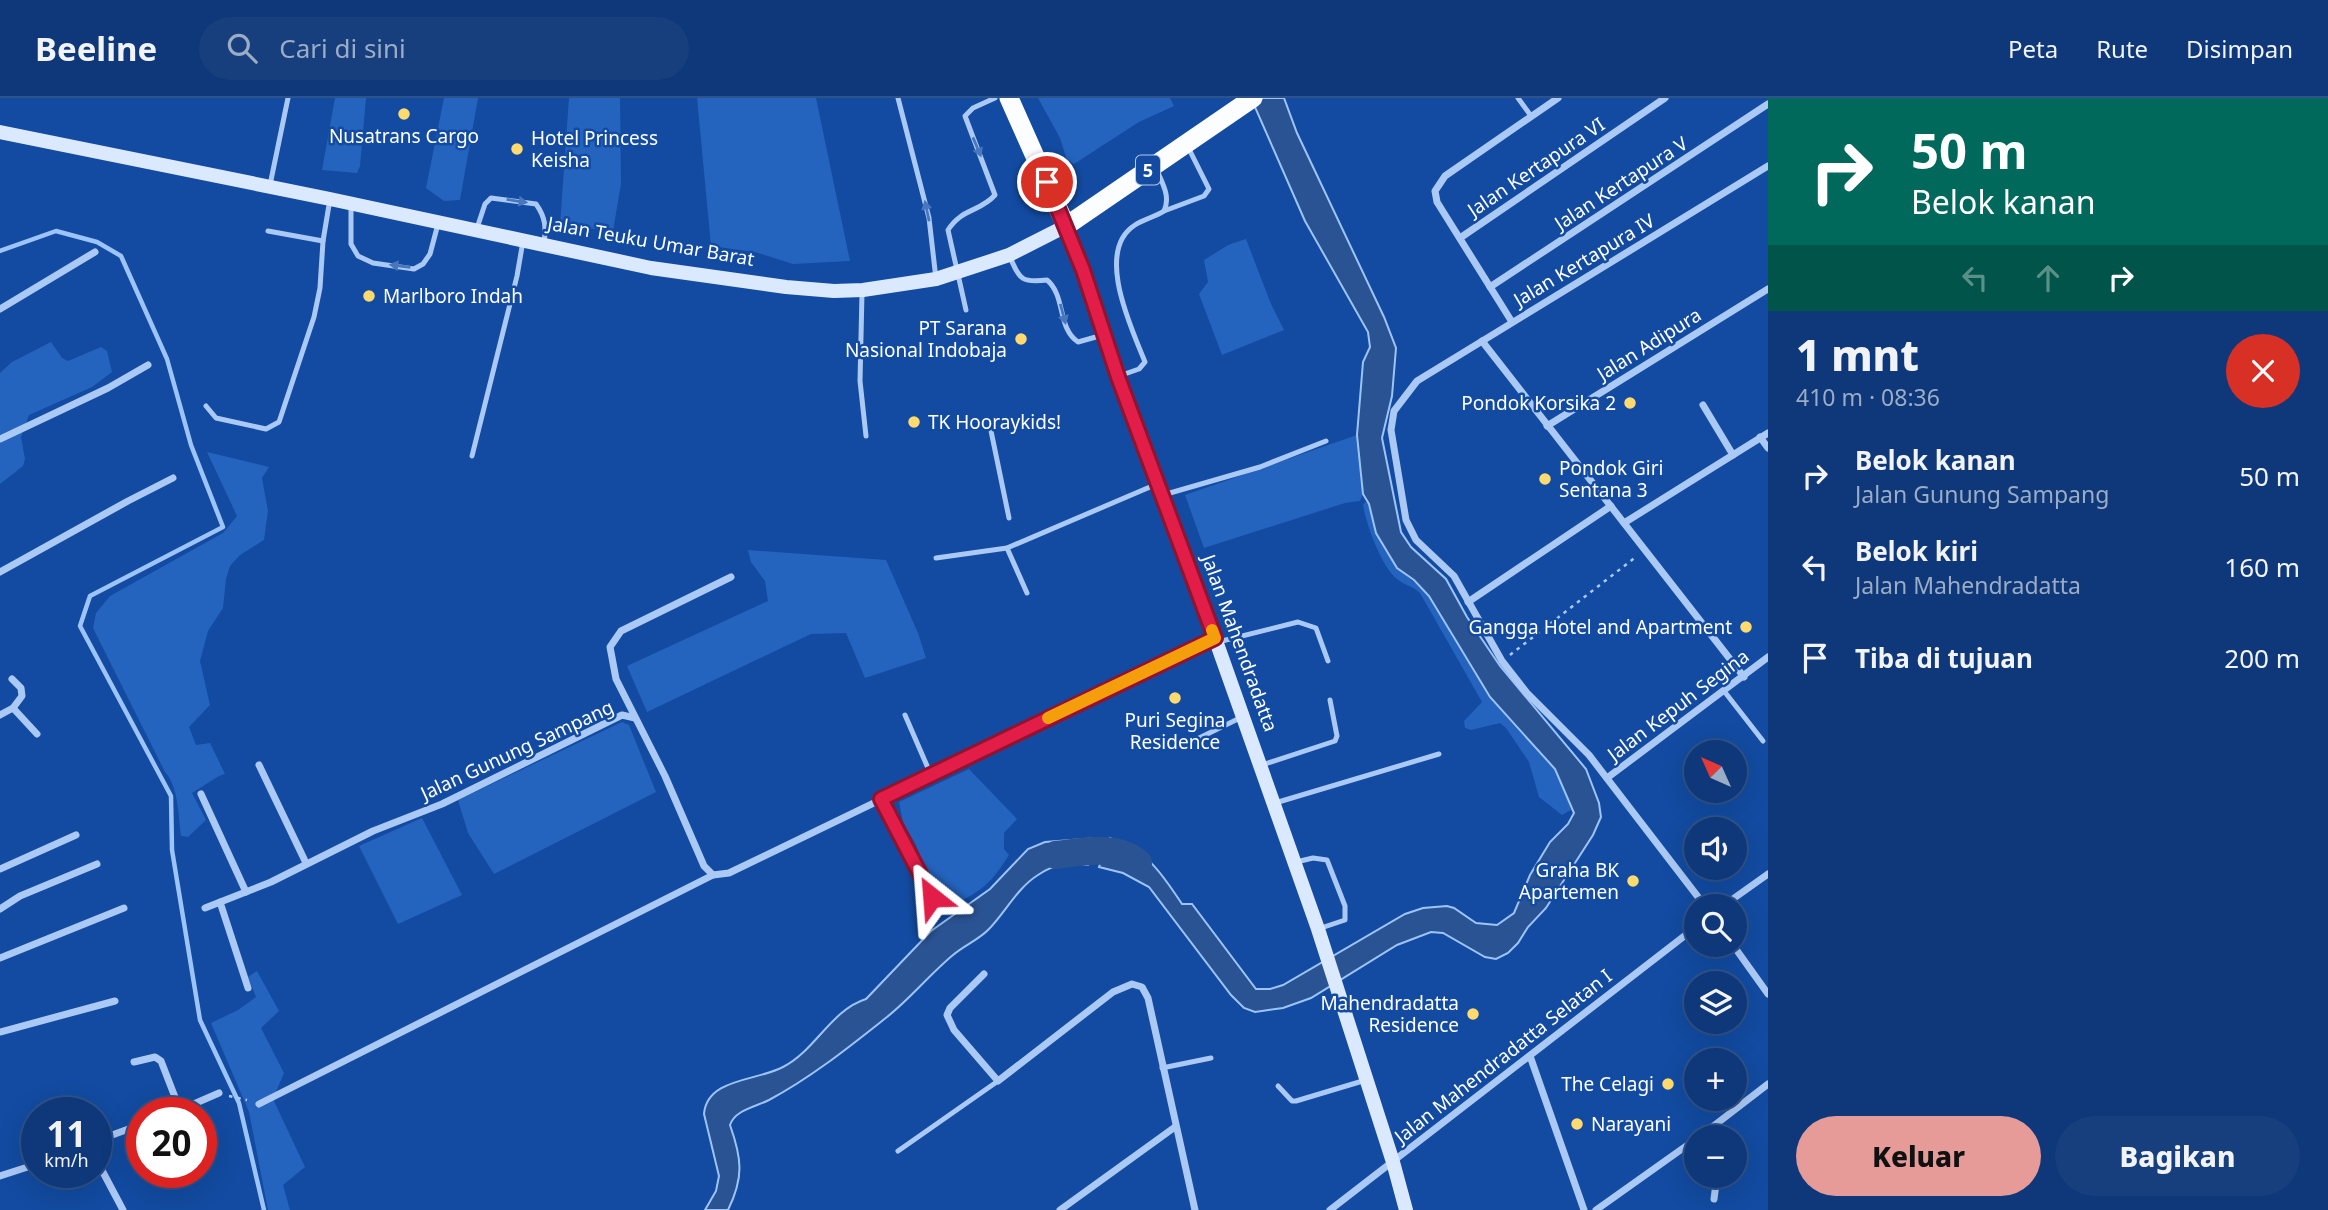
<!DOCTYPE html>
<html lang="id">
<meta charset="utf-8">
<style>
:root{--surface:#0e3879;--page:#173f7e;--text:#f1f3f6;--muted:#9bacc6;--line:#2e528a;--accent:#e69b98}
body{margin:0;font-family:"Noto Sans",sans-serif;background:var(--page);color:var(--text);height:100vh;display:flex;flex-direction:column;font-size:26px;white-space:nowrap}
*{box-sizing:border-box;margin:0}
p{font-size:23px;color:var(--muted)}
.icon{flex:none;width:38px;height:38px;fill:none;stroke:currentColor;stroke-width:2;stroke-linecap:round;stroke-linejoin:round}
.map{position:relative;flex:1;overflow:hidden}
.panel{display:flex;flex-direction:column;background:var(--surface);width:560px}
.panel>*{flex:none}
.guide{background:#00695c;color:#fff;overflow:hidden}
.needle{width:46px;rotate:315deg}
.buttons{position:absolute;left:1684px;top:642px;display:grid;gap:14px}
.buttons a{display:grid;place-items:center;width:63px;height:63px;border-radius:50%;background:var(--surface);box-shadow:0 7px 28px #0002,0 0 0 2px var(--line);font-size:35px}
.speed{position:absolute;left:21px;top:999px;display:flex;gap:14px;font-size:35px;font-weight:700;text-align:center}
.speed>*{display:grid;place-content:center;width:91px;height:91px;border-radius:50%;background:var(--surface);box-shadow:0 7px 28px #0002,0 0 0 2px var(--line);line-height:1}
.speed small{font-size:18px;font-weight:400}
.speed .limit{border:10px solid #d22;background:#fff;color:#111}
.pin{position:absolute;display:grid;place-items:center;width:60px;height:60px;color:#fff;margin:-30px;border:4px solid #fff;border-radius:50%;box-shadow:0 2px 7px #0007}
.me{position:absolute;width:77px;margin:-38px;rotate:332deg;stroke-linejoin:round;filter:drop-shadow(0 0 5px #0008)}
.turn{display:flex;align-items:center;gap:24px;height:147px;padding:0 28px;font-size:32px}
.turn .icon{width:91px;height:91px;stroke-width:2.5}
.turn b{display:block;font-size:49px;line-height:60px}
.lanes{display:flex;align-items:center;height:66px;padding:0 28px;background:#0003;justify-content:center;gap:35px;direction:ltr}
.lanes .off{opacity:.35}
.round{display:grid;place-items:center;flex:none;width:74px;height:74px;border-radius:37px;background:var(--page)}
.summary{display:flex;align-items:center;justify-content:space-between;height:119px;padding:0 28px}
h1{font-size:42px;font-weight:800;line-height:52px}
.primary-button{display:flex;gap:14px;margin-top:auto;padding:14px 28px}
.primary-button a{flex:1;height:80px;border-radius:42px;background:var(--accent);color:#111;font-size:28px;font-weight:800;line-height:80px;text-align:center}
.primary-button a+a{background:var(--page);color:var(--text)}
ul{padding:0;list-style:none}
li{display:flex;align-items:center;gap:21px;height:91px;padding:0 28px}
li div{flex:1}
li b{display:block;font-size:26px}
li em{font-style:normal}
header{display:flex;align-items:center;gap:42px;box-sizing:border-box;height:98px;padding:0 35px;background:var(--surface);border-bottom:2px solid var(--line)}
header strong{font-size:33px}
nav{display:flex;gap:38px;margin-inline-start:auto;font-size:24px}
.search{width:490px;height:63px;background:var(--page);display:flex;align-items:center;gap:18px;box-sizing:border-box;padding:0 24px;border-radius:38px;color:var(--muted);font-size:26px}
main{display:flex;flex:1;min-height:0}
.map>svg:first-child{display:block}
.green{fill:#2464bf}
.water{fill:#2a5394;stroke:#9dc4f8;stroke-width:2}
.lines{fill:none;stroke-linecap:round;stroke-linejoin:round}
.stream{stroke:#9dc4f8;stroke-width:4.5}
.river{stroke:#2a5394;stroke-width:28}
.path{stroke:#abc9f5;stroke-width:2.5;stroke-dasharray:3.5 5;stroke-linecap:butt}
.service{stroke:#abc9f5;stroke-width:5}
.minor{stroke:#abc9f5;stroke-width:7}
.secondary{stroke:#dbe9fe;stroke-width:14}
.trunk{stroke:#fcfdff;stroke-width:19}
.oneway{fill:#4877be}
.route-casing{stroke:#92132f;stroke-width:18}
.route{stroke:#e11d48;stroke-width:12}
.slow{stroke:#f59e0b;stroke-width:12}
.poi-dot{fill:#ffdb6f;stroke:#124ba1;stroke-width:2.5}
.labels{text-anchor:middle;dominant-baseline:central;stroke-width:5;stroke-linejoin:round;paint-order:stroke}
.shield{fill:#124ba1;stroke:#b8c9e3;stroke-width:2}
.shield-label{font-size:18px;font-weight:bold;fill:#fff}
.poi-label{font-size:19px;fill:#fff;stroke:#124ba1;text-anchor:end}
.street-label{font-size:19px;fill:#fff;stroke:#124ba1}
</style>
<header>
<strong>Beeline</strong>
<div class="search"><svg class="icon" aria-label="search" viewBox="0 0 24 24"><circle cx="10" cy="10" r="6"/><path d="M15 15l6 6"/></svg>Cari di sini</div>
<nav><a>Peta</a><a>Rute</a><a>Disimpan</a></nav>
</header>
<main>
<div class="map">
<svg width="1768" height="1112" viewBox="0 0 1768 1112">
<rect width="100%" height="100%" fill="#124ba1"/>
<g class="green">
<polygon points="335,0 366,0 360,68 357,75 322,72"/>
<polygon points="444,0 478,0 460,102 444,103 426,90"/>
<polygon points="569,0 620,0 621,86 613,133 560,127"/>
<polygon points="697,0 816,0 850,163 793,166 755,154 711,148"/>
<polygon points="1038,0 1170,0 1174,8 1139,24 1074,66 1067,62 1060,40"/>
<polygon points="1246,141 1271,206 1284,232 1222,257 1199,196 1208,184 1204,162 1228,147"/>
<polygon points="51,244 62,260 68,263 101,249 107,253 112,274 92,289 29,317 21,339 25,361 23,368 0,386 0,275 12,264"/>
<polygon points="1357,337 1363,396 1360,403 1345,405 1204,450 1185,397"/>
<path d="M207 354 269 369 262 380 268 413 264 442 240 457 230 468 226 481 223 510 208 533 200 563 210 607 189 629 196 647 210 645 225 676 219 678 192 695 206 722 188 739 181 738C178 717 179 690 165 674L93 530 96 515 110 498 223 435 237 418Z"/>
<path d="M1366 404 1369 406C1375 429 1382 450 1397 469 1406 480 1420 486 1429 498 1446 521 1457 548 1473 572 1504 616 1561 657 1571 712L1562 717 1539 699 1529 664 1506 630 1500 625 1471 632 1465 630 1464 623 1482 604 1420 495C1413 488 1404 487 1397 481 1382 470 1365 424 1363 406Z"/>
<polygon points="748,452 886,462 918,535 926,560 865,580 846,535 811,536 647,614 627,568 768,503 765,483 751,464"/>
<polygon points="622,624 629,627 656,694 494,776 468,735 458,702"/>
<path d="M969 671 1017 721 1004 735V751L1009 757C991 785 982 794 951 807L927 775 916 747 903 724 899 704Z"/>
<polygon points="422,720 462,797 398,826 359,748"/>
<polygon points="257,873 279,913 261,930 284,975 273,1001 305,1069 283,1087 290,1112 268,1112 249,1014 211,925 238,912 256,899 248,879"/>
</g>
<g class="water">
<path d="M1251 0H1284L1297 35 1384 219 1396 250 1392 298 1382 340 1401 434 1411 449 1446 481 1467 519 1500 568 1586 671 1599 705 1601 719 1593 737 1546 810 1528 829 1518 845 1508 855 1496 861 1485 859 1443 835 1431 834 1397 847 1311 900 1283 910 1255 914 1244 910 1231 897 1149 789 1123 775 1099 769 1110 740C1148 754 1160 773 1182 806H1192L1256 891H1270L1283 887 1405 816 1423 810 1447 808 1454 810 1476 825 1497 827 1514 815 1530 777 1550 744 1568 726 1574 715 1555 671 1490 599 1429 498 1414 482 1397 470 1376 435 1369 406 1363 396 1357 337 1363 264 1370 249 1368 234 1305 123Z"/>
<path d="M1096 740 1088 767C1069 765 1055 765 1038 777 1017 790 1005 815 988 832 978 842 965 847 953 857 930 876 911 900 887 919 849 949 812 979 769 1002 755 1009 735 1012 730 1027 742 1061 744 1079 728 1112H705L716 1093 719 1078 704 1016C707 980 757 983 783 969 815 953 831 912 866 901L931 833 990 791 1028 751 1045 744Z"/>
</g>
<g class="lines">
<polyline class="stream" points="0,153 56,133 97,144 121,158 167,261 191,347 223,429 90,498 80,528 171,698 172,752 200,922 239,1005 264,1112"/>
<path class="river" d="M1056 757C1082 754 1117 746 1138 765"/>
<g class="path">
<polyline points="1510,557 1637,458"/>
<polyline points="229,998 247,1002"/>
</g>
<g class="service">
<polyline points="898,0 929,120 936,181"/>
<polyline points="1518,0 1531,18"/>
<polyline points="270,87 288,0"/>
<polyline points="351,107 351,146 358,158 373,165 414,171 423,166 430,156 438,126"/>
<polyline points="1164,113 1204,98 1209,91 1188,49"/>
<path d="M477 130 485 106 491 100 536 106C546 120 546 130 544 146"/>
<polyline points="268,133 323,143"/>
<path d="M1009 157C1020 181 1020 185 1047 182 1066 198 1057 230 1078 244L1103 237"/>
<polyline points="862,195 860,283 866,338"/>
<path d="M966 212 948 132C962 110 980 114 995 97L965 18 973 10 995 0"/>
<path d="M1119 278 1139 271 1145 264C1132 231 1094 153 1135 127 1144 121 1155 119 1164 113 1171 98 1162 85 1156 70"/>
<polyline points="206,308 216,320 266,331 279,324 314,219 320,190 323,143 330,101"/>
<polyline points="990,328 1009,420"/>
<polyline points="472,358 517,178 523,143"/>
<polyline points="1163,397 1260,369 1326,343"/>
<polyline points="1007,450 1027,495"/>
<polyline points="936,460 1007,450 1157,386"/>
<polyline points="1218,544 1298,524 1316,530 1328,563"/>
<polyline points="1724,593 1763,643"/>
<polyline points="905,617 931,677"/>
<polyline points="1191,644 1242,619"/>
<polyline points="1262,667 1335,643 1337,638 1330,602"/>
<polyline points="881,701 932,799"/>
<polyline points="1275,705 1439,656"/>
<polyline points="1296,764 1313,760 1327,762 1345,808 1345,822 1318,831"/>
<polyline points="1162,970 1211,960"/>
<polyline points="1278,988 1292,1003 1296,1003 1366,982"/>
<polyline points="898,1053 998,983"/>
</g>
<g class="minor">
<polyline points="1460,140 1665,0"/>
<polyline points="1490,189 1768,6"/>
<polyline points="0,211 95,154"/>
<polyline points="1512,224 1437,104 1435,93 1445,78 1558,0"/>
<polyline points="1482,243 1744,579"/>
<polyline points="1703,307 1733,357"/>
<polyline points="1547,328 1768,191"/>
<polyline points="1760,339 1768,350"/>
<polyline points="0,341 108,290 148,267"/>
<polyline points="1624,425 1768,335"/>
<polyline points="0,474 128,403 173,380"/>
<polyline points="731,479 621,533 610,549 616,581 665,678 704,768 713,777 729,775 1215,540"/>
<polyline points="1468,504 1611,408"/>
<polyline points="12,581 21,590 22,598 13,610"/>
<polyline points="0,617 13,610 37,636"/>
<polyline points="259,667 306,765"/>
<polyline points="1607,680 1768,559"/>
<polyline points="201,696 246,794"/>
<polyline points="0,771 76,737"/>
<polyline points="220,804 248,890"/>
<polyline points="1705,808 1589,657 1527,595 1502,563 1454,478 1416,442 1406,422 1391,332 1394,313 1417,283 1768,68"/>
<polyline points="1723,808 1768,776"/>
<polyline points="205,810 271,784 373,733 442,706 622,617 635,620"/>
<polyline points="0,811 20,798 97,766"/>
<polyline points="1733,847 1768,896"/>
<polyline points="0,860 124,810"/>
<polyline points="984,876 950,910 947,917 954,932 998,983 1113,894 1132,886 1142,889 1148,900 1195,1112"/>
<polyline points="0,934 115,903"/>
<polyline points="1530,958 1584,1112"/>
<polyline points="134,964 155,959 161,963 180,1012"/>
<polyline points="259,1006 713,777"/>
<polyline points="173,1015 219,995"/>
<polyline points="1698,1040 1768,986"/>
<polyline points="96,1043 142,1026"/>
<polyline points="96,1061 123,1112"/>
<polyline points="0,1078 37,1066"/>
<polyline points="1714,1101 1717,1078"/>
<polyline points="1060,1112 1175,1029"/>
<polyline points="1330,1112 1696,829"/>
<polyline points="1596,1112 1696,1041"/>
</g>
<polyline class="secondary" points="0,34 330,101 651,170 786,189 834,193 863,192 936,181 1009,157 1066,128 1083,172 1118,279 1215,540 1318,831 1393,1064 1406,1112"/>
<polyline class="trunk" points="1009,0 1066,128 1253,0"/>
</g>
<defs><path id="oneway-solid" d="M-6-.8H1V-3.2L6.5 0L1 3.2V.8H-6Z" transform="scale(1.75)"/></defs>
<g class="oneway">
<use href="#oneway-solid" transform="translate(977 49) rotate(67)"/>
<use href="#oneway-solid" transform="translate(517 103) rotate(9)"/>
<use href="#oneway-solid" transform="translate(927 113) rotate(-102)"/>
<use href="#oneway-solid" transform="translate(400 168) rotate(-172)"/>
<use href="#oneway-solid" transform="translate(1063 216) rotate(75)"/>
</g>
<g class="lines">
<defs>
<polyline id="route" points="932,799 881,701 1215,540 1118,279 1083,172 1047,84"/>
</defs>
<use href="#route" class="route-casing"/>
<use href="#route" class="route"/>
<polyline class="slow" points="1048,620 1215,540 1212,532"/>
</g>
<g class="poi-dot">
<circle cx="404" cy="16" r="7"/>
<circle cx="517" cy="51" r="7"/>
<circle cx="369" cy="198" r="7"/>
<circle cx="1021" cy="241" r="7"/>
<circle cx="1630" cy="305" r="7"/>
<circle cx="914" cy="324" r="7"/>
<circle cx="1545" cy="381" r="7"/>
<circle cx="1746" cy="529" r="7"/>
<circle cx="1175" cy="600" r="7"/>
<circle cx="1633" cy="783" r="7"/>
<circle cx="1473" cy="916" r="7"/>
<circle cx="1668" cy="986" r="7"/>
<circle cx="1577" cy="1026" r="7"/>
</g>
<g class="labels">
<rect class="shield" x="1136" y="57.5" width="24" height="29" rx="5"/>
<g class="shield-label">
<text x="1148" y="72">5</text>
</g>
<g class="poi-label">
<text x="404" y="38" text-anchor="middle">Nusatrans Cargo</text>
<text x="531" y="40" text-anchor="start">Hotel Princess<tspan x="531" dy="22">Keisha</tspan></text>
<text x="383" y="198" text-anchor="start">Marlboro Indah</text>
<text x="1007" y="230">PT Sarana<tspan x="1007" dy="22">Nasional Indobaja</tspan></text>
<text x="1616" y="305">Pondok Korsika 2</text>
<text x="928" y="324" text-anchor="start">TK Hooraykids!</text>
<text x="1559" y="370" text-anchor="start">Pondok Giri<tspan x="1559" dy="22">Sentana 3</tspan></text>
<text x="1732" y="529">Gangga Hotel and Apartment</text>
<text x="1175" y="622" text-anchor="middle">Puri Segina<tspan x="1175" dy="22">Residence</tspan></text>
<text x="1619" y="772">Graha BK<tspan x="1619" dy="22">Apartemen</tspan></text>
<text x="1459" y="905">Mahendradatta<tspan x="1459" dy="22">Residence</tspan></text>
<text x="1654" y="986">The Celagi</text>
<text x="1591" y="1026" text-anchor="start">Narayani</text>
</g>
<g class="street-label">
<text transform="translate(1536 69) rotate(-34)">Jalan Kertapura VI</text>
<text transform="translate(1621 85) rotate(-33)">Jalan Kertapura V</text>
<text transform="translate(651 143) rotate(10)">Jalan Teuku Umar Barat</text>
<text transform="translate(1584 162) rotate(-31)">Jalan Kertapura IV</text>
<text transform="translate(1649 246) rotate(-32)">Jalan Adipura</text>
<text transform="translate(1240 545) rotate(70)">Jalan Mahendradatta</text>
<text transform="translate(1678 607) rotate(-37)">Jalan Kepuh Segina</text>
<text transform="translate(517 652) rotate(-25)">Jalan Gunung Sampang</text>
<text transform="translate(1503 958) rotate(-38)">Jalan Mahendradatta Selatan I</text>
</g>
</g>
</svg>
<div class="buttons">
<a><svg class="needle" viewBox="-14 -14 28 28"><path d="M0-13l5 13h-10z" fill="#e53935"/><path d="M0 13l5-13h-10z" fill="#9bacc6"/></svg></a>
<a><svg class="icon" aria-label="sound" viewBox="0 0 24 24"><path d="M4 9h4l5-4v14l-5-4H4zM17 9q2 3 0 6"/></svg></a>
<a><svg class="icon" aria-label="search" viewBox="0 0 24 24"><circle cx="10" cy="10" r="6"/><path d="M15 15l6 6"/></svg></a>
<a><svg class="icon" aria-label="layers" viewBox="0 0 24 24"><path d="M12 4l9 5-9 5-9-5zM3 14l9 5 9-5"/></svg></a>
<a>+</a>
<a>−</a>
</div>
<div class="speed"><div>11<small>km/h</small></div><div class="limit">20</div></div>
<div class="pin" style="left:1047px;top:84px;background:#d93025"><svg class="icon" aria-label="arrive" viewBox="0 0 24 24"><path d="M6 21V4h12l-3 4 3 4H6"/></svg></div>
<svg class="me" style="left:932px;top:799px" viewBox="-20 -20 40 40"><path d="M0-17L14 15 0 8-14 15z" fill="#e11d48" stroke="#fff" stroke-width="4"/></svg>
</div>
<section class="panel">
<div class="guide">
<div class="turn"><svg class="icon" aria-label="right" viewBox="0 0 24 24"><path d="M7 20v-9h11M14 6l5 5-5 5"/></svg><div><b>50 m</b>Belok kanan</div></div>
<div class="lanes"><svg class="icon off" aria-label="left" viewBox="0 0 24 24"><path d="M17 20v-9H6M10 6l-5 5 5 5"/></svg><svg class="icon off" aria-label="ahead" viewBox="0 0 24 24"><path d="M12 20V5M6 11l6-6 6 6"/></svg><svg class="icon" aria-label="right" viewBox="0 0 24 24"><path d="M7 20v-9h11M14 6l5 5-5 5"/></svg></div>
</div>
<div class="summary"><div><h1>1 mnt</h1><p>410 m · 08:36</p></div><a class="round" style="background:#d93025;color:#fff"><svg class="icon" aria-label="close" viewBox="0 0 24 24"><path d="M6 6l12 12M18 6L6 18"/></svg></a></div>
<ul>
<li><svg class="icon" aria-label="right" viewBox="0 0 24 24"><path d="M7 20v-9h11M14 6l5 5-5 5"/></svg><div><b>Belok kanan</b><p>Jalan Gunung Sampang</p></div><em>50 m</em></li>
<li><svg class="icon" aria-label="left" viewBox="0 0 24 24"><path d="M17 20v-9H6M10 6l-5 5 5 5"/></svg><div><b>Belok kiri</b><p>Jalan Mahendradatta</p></div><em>160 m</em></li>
<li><svg class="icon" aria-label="arrive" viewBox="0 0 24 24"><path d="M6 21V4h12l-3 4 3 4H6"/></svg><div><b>Tiba di tujuan</b></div><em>200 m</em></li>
</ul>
<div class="primary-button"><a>Keluar</a><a>Bagikan</a></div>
</section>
</main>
